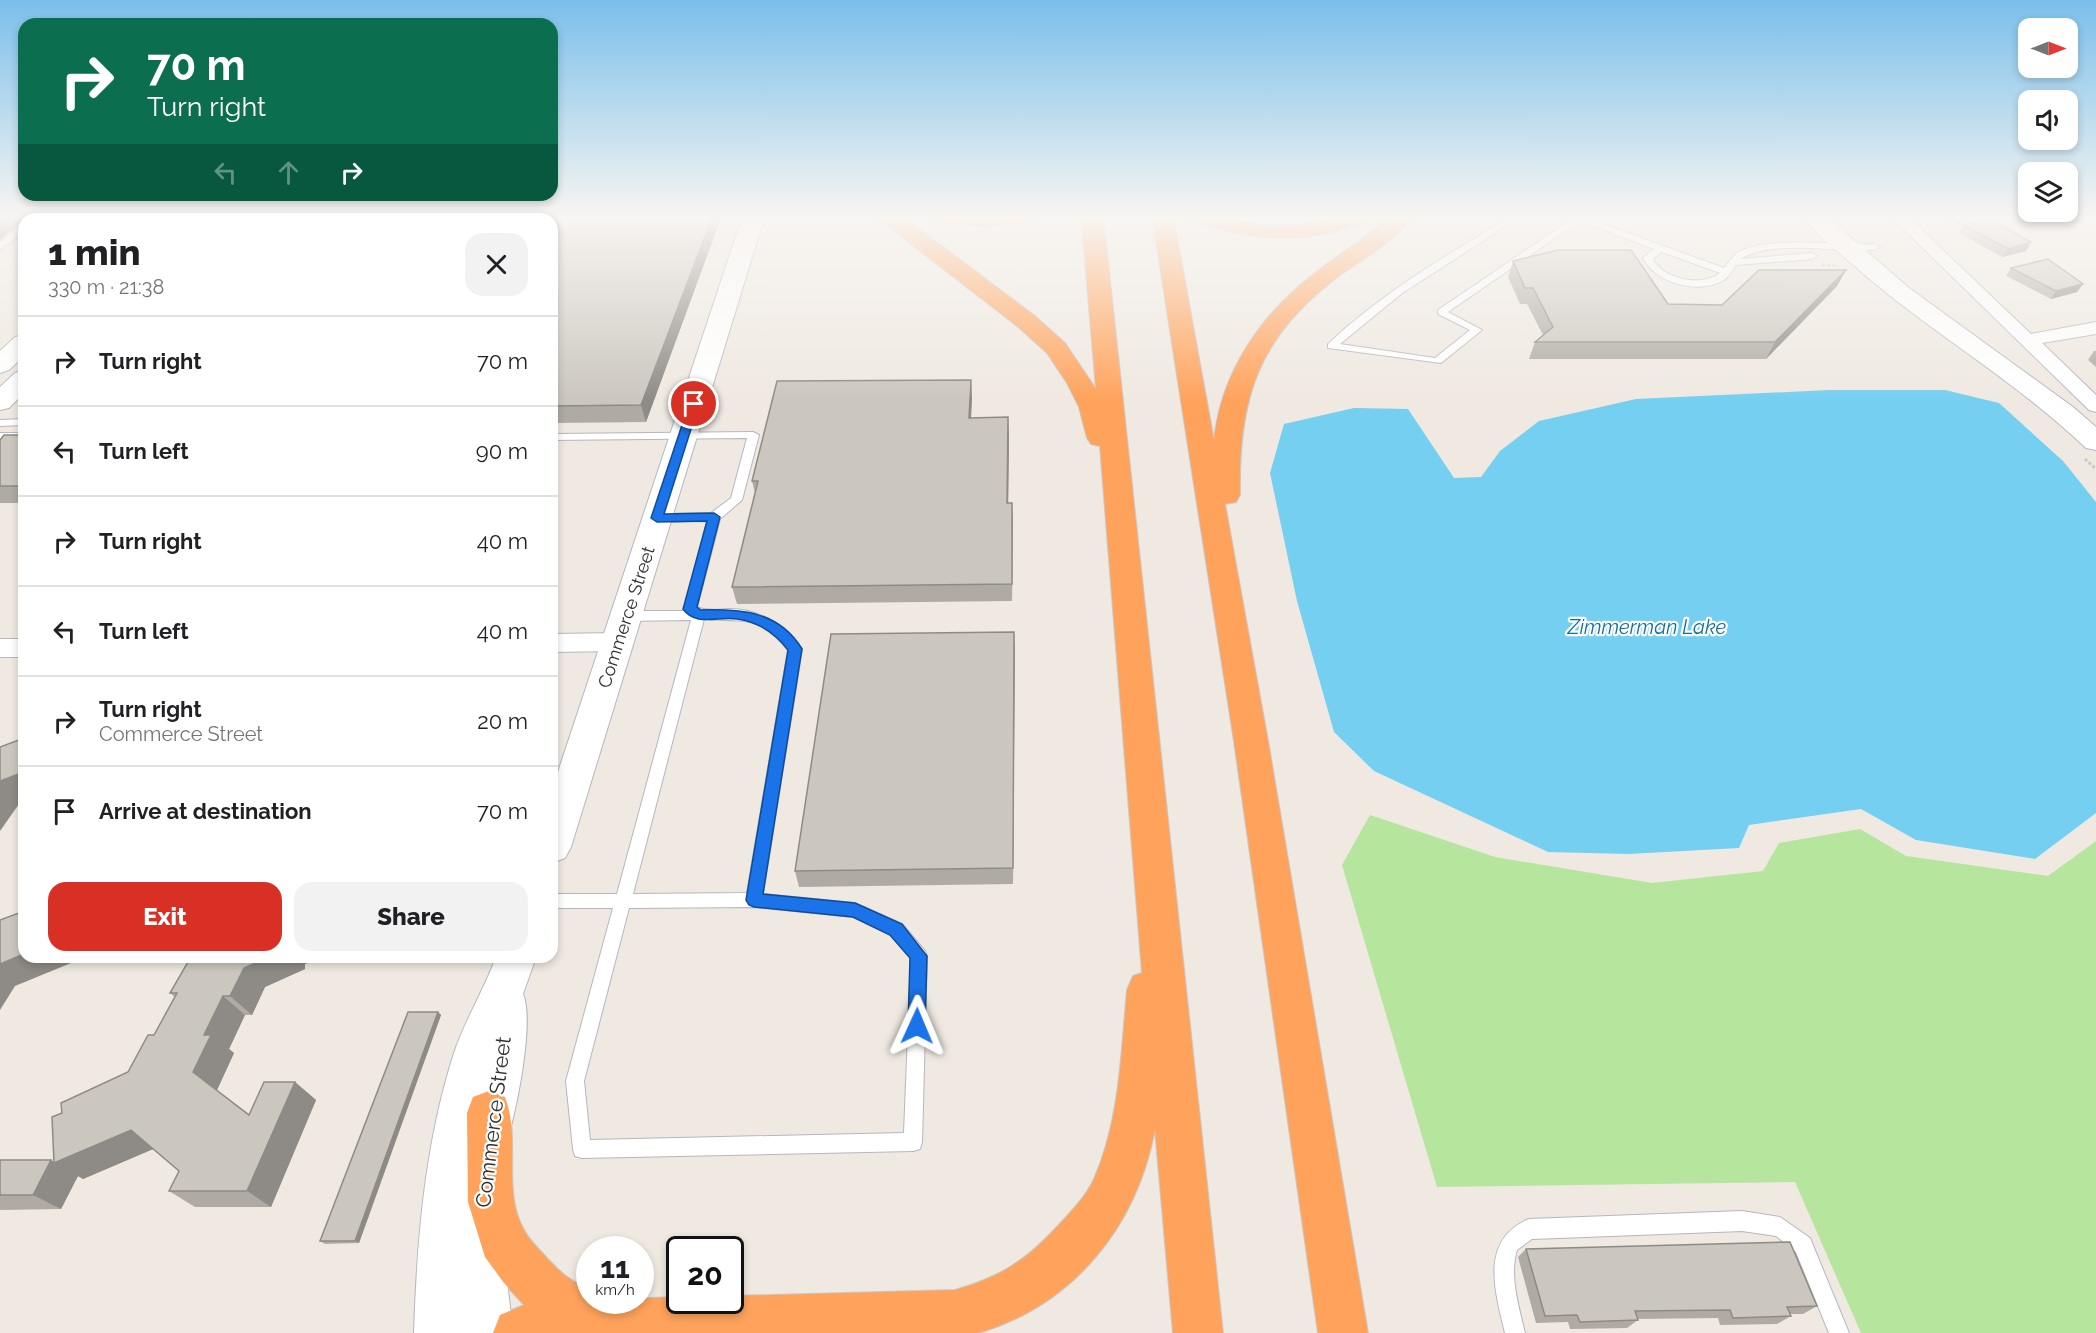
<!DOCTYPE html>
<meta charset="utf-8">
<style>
:root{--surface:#fff;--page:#f2f2f2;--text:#202124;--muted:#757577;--line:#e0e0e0;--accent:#d93025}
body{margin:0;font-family:Raleway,sans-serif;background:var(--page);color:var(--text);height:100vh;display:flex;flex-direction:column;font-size:22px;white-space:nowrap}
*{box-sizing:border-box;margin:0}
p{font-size:20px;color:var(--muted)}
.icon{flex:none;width:33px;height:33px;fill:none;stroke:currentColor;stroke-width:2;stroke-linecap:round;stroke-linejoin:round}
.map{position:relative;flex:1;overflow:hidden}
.drawer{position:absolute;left:18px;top:213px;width:540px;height:750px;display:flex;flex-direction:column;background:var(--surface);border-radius:18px;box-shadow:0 3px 9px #0003}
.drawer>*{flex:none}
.hud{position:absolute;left:18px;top:18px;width:540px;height:183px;border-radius:18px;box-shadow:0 3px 9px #0003;background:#0b6e4f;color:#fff;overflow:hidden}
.needle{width:39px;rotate:90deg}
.fabs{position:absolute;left:2018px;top:18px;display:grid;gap:12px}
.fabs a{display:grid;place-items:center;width:60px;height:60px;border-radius:12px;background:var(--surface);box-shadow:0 3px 9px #0003;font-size:30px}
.speed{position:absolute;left:576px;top:1236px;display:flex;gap:12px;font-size:30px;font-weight:700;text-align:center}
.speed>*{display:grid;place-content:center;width:78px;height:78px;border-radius:50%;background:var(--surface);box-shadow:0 3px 9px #0003;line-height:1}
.speed small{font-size:15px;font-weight:400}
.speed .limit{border:3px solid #111;border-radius:9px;background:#fff;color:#111}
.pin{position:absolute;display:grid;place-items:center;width:51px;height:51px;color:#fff;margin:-26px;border:3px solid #fff;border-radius:50%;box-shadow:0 2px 6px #0007}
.me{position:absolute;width:66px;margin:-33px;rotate:1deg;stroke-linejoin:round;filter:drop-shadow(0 0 4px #0008)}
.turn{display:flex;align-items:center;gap:21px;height:126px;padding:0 30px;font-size:27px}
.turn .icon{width:78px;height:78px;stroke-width:2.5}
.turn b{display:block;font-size:42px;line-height:51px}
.lanes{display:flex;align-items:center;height:57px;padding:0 30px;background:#0003;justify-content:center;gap:30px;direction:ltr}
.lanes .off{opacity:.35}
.round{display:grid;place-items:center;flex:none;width:63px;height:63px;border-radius:18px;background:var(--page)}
.headline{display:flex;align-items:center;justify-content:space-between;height:102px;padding:0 30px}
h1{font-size:36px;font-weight:800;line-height:45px}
.action{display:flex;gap:12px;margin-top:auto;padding:12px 30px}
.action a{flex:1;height:69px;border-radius:18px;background:var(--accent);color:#fff;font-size:24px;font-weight:800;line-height:69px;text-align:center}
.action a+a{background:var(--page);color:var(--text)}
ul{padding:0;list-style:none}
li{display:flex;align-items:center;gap:18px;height:90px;padding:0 30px;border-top:2px solid var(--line)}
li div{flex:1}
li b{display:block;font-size:22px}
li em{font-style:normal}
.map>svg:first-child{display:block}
.green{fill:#b6e59e}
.water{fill:#75cff0}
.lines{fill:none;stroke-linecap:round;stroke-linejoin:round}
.lane-casing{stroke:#b4b7c1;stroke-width:2}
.street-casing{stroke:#b4b7c1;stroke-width:2}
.secondary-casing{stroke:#b4b7c1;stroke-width:2}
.highway-casing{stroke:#c9c9c9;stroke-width:2}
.path{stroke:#c9c9c9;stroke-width:3;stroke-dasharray:3 2;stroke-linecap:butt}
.lane{fill:#fff;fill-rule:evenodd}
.street{fill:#fff;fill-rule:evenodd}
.secondary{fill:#fff;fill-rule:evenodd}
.highway{fill:#ffa35c;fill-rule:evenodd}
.wall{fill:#afaba4}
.shaded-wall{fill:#8e8b86}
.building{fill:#cbc7bf;stroke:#8e8b86;stroke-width:1.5}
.route{fill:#1a73e8;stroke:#114b97;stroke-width:1.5}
.labels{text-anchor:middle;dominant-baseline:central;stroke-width:4.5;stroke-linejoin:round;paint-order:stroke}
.street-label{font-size:18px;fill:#2e2e2e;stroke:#fff}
.water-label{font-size:20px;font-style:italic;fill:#0d6fa3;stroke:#fff}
.near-street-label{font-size:21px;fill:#2e2e2e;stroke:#fff}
</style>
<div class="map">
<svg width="2096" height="1333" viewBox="0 0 2096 1333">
<rect width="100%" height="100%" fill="#efe9e1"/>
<polygon class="green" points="1370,815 1495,857 1652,883 1763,871 1779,843 1860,829 1906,856 2048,876 2096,841 2096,1333 1861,1333 1795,1182 1437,1187 1342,865"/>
<polygon class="water" points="1829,390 1945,390 1999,403 2063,461 2096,502 2096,813 2035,859 1916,840 1861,809 1749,825 1739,848 1628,854 1548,852 1374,771 1334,732 1297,601 1270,473 1284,424 1354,408 1408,409 1454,478 1481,477 1500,451 1539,421 1636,399"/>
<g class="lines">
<defs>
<g id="lane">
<polygon points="33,215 42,215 38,219 28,219"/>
<polygon points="328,215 339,215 333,219 321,219"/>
<polygon points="785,215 793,215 795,219 788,221"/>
<path d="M1513 215H1523L1401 294 1340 344 1435 358 1470 330 1438 314V310L1572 219 1567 215H1578L1724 268C1729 262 1733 255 1740 251 1773 236 1838 246 1875 244L1880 247C1873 252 1861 250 1852 250 1821 250 1768 241 1741 259L1812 253 1817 256 1812 259 1736 265C1733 270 1729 276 1724 280 1699 295 1656 284 1643 258L1654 249 1580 221 1448 312 1482 330 1441 363 1328 348V344C1384 291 1449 254 1513 215ZM1662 252 1720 273C1702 287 1664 280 1653 259Z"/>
<polygon points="24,223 24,231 0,250 0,242"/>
<polygon points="24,419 24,425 0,426 0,420"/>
<path d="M753 432 759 435 742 500 720 519 697 607C707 612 719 609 730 609 758 609 787 625 802 649L763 894 855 903 902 924 925 951 927 956 922 1142 920 1149 913 1151 582 1158 575 1156 573 1149 566 1081 613 908H552V894H617L691 620 626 621 620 616 626 611H684L707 521 657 522 651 518 657 514 711 513 731 498 747 438 552 440V434ZM704 619C745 622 758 614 788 650L747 893 633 894ZM754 907 853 917 890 934 911 958 904 1133 590 1140 584 1081 629 908Z"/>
<rect x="0" y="433" width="24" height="6"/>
<path d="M1742 1211 1780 1217 1810 1238 1849 1333H1829L1796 1252 1776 1236 1742 1231 1532 1239 1517 1250C1509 1276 1519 1307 1525 1333H1505C1495 1291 1479 1240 1529 1219Z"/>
</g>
<g id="street">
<polygon points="1889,215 1906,215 2031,334 2096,322 2096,334 2042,343 2096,395 2096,412 2089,410"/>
<polygon points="618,633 627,636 631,642 627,648 618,651 552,652 552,634"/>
<rect x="0" y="639" width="24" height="18"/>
</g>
<g id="secondary">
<polygon points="143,215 166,215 163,219 140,219"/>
<polygon points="172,215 196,215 193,219 169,219"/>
<polygon points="743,215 765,215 571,847 565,858 552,863 552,790"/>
<path d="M1803 215H1825L1909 288 2073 407 2096 427V450L2086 448C2014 379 1926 330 1851 263 1835 249 1813 233 1803 215Z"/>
<polygon points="24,335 24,356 9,370 0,373 0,351 15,337"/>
<polygon points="24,370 24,393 9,408 0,410 0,387 15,373"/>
<path d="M496 957H536L523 994C535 1022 515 1122 503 1152L487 1158 476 1154 472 1179 481 1176 497 1183 504 1199V1255L513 1333H414C417 1239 425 1143 454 1053 465 1020 484 990 496 957Z"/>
</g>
<g id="highway">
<path d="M878 215H901L1035 316 1065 343 1096 389 1081 215H1103L1223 1333H1173L1155 1129C1137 1226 1074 1305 978 1333H493L500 1315 524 1305 504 1283 485 1257 468 1202 467 1113 473 1097 489 1091 505 1097C521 1138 502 1190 523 1228 528 1239 538 1248 546 1257 560 1272 570 1282 590 1288V1300L680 1297V1300H730V1296L955 1290C999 1277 1023 1263 1055 1229 1068 1215 1086 1197 1094 1179 1120 1120 1121 1053 1127 990L1133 976 1142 973 1100 446 1091 444 1087 438 1079 407 1067 383 1047 353 1017 326 880 220Z"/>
<path d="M931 215H1036L1033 220C1002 227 965 227 934 220Z"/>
<path d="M1152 215H1173L1214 441C1221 372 1261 314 1315 273 1340 253 1368 237 1391 215H1414C1396 241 1364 258 1339 276 1259 336 1238 397 1240 495L1236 502 1225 504 1268 741 1368 1333H1318L1234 741Z"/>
<path d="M1188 215C1220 212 1249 226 1281 226 1313 226 1342 212 1374 215L1371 220C1310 245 1252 243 1191 220Z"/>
</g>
</defs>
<use href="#lane" class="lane-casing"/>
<use href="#street" class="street-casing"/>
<use href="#secondary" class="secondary-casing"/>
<use href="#highway" class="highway-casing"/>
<g class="path">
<polyline points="1822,265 1838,266"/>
<polyline points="2085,459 2096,469"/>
</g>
<use href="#lane" class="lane"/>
<use href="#street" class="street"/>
<use href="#secondary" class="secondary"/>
<use href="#highway" class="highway"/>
</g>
<g class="wall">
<polygon points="499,215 722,215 646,422 552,423 552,219"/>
<polygon points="1942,215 1964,215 1965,217 1960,225"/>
<polygon points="1964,225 2026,251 2002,257 1959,233"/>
<polygon points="1513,261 1668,304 1722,305 1846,270 1837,286 1766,359 1529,359 1535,342 1543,335 1527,304 1520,304 1508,277"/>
<polygon points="2011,268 2083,284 2077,292 2051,299 2006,276"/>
<polygon points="2094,351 2096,351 2096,367 2088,360"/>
<polygon points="971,380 972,397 971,418 1009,434 1008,503 1012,503 1012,601 737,604 732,587 755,493 752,481"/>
<polygon points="24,435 24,503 0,503 0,440"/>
<polygon points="1014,632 1013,884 799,887 795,871"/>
<polygon points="179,957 321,957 305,964 305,969 265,987 252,1015 245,1015 229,1049 234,1053 217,1090 249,1114 295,1082 316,1100 271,1207 195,1207 169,1191 179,1171 153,1149 83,1179 78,1176 61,1209 0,1210 0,1160 54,1161 62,1113 128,1072 154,1035 175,997 170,993 187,963"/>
<polygon points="438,1012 441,1015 359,1243 325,1244 320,1241"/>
<polygon points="1526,1249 1817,1306 1803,1314 1790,1314 1791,1316 1777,1324 1720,1325 1718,1318 1637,1319 1638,1320 1627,1328 1570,1329 1568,1322 1536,1323 1518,1257"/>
</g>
<g class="shaded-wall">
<polygon points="0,215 30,215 0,240"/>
<polygon points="713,215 722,215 646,422 641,405"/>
<polygon points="2031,242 2026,251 2002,257 2008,249"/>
<polygon points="1846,270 1837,286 1766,359 1775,342"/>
<polygon points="2083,284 2077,292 2051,299 2056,291"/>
<polygon points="971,380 972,397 970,435 969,418"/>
<polygon points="1008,417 1009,434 1008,521 1007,503"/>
<polygon points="24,480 24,492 19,486"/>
<polygon points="1012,503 1013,521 1012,601"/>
<polygon points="1014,632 1015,649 1013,884 1013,868"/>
<polygon points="24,772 24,803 19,804 0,831 0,781"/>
<polygon points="24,954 24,957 76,957 76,961 15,986 0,1010 0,964"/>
<polygon points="268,957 321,957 305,964 305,969 265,987 252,1015 230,996 244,968"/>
<polygon points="223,996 245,1015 229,1049 234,1053 217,1090 193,1072 204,1035"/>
<polygon points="438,1012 441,1015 359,1243 355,1241"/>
<polygon points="295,1082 316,1100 271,1207 247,1191"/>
<polygon points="131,1130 158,1147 83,1179 78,1176 61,1209 33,1195 51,1160 55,1162"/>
</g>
<g class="building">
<polygon points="499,215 713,215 641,405 552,406 552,219 496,219"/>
<polygon points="1989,219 2031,242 2008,249 1964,225"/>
<polygon points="1558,250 1631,250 1668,304 1722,305 1759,270 1846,270 1775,342 1535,342 1553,327 1533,288 1525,288 1513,261"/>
<polygon points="2048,259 2083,284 2056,291 2011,268"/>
<polygon points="971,380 969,418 1008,417 1007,503 1012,503 1012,584 732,587 758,481 752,481 777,381"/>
<polygon points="4,435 24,435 24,480 19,486 0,486 0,440"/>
<polygon points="1014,632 1013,868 795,871 831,634"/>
<polygon points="24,738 24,772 0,781 0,747"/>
<polygon points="24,911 24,954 0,964 0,920"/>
<polygon points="181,957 268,957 244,968 230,996 223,996 204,1035 211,1035 193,1072 249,1115 264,1082 295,1082 247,1191 169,1191 179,1171 131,1130 54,1163 52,1117 62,1113 61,1103 128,1072 148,1035 154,1035 177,993 170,993 188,962"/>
<polygon points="408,1012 438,1012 355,1241 320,1241"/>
<polygon points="0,1160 51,1160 33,1195 0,1195"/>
<polygon points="1790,1242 1817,1306 1787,1307 1791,1316 1733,1318 1730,1310 1635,1311 1638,1320 1580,1322 1577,1315 1545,1316 1526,1249"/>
</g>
<linearGradient id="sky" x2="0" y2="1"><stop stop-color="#7abfeb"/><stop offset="0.54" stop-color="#f8f5f2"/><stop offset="1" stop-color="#f8f5f2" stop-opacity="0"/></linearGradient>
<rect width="2096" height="401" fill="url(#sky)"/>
<path class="route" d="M690 401H698L699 404 664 514 714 513 720 517 697 607 701 610C742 609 779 611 802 649L763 894 855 903 902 924 927 956 925 1026 923 1031 917 1034 910 1031 908 1026 910 958 890 935 853 917 754 907 749 905 746 900 788 650C775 633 759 622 737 619 718 616 696 627 683 609L707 521 657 522 651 518Z"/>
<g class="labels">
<g class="street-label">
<text transform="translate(626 617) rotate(-72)">Commerce Street</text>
</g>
<g class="water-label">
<text x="1647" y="627">Zimmerman Lake</text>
</g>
<g class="near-street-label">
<text transform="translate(493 1122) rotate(-83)">Commerce Street</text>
</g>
</g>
</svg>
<div class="fabs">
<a><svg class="needle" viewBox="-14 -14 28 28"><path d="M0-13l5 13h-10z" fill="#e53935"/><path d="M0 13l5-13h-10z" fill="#757577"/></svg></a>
<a><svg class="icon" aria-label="sound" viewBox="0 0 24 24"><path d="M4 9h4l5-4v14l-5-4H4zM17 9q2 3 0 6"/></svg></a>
<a><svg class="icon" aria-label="layers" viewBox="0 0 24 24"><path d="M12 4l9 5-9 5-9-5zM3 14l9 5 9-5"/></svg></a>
</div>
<div class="speed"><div>11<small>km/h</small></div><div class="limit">20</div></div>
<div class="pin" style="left:694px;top:404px;background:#d93025"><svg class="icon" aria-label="arrive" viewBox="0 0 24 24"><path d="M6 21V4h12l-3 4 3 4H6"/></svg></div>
<svg class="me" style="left:917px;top:1026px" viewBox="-20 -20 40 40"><path d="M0-17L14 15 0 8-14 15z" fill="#1a73e8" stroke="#fff" stroke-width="4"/></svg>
<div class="hud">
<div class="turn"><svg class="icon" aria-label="right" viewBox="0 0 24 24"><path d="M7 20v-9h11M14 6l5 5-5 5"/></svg><div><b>70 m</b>Turn right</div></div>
<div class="lanes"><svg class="icon off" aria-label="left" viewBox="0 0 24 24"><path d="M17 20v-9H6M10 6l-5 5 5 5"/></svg><svg class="icon off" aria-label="ahead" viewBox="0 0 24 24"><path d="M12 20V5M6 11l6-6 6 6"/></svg><svg class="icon" aria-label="right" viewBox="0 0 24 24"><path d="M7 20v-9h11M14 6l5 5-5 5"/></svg></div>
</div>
<section class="drawer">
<div class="headline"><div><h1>1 min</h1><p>330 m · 21:38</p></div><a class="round"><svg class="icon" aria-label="close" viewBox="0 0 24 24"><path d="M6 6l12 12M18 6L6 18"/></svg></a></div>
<ul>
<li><svg class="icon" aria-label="right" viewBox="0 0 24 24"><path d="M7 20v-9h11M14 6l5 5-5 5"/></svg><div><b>Turn right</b></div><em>70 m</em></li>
<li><svg class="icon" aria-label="left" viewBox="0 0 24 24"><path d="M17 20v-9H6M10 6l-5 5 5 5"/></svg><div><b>Turn left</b></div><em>90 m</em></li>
<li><svg class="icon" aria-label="right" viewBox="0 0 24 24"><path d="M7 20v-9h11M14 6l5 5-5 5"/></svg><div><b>Turn right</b></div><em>40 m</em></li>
<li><svg class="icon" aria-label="left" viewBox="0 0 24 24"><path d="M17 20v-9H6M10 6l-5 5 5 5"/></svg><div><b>Turn left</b></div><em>40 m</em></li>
<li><svg class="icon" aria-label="right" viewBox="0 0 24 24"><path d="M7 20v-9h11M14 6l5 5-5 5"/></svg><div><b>Turn right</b><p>Commerce Street</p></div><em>20 m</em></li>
<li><svg class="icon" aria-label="arrive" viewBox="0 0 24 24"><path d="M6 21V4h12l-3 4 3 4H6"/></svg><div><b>Arrive at destination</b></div><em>70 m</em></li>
</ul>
<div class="action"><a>Exit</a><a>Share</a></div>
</section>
</div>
